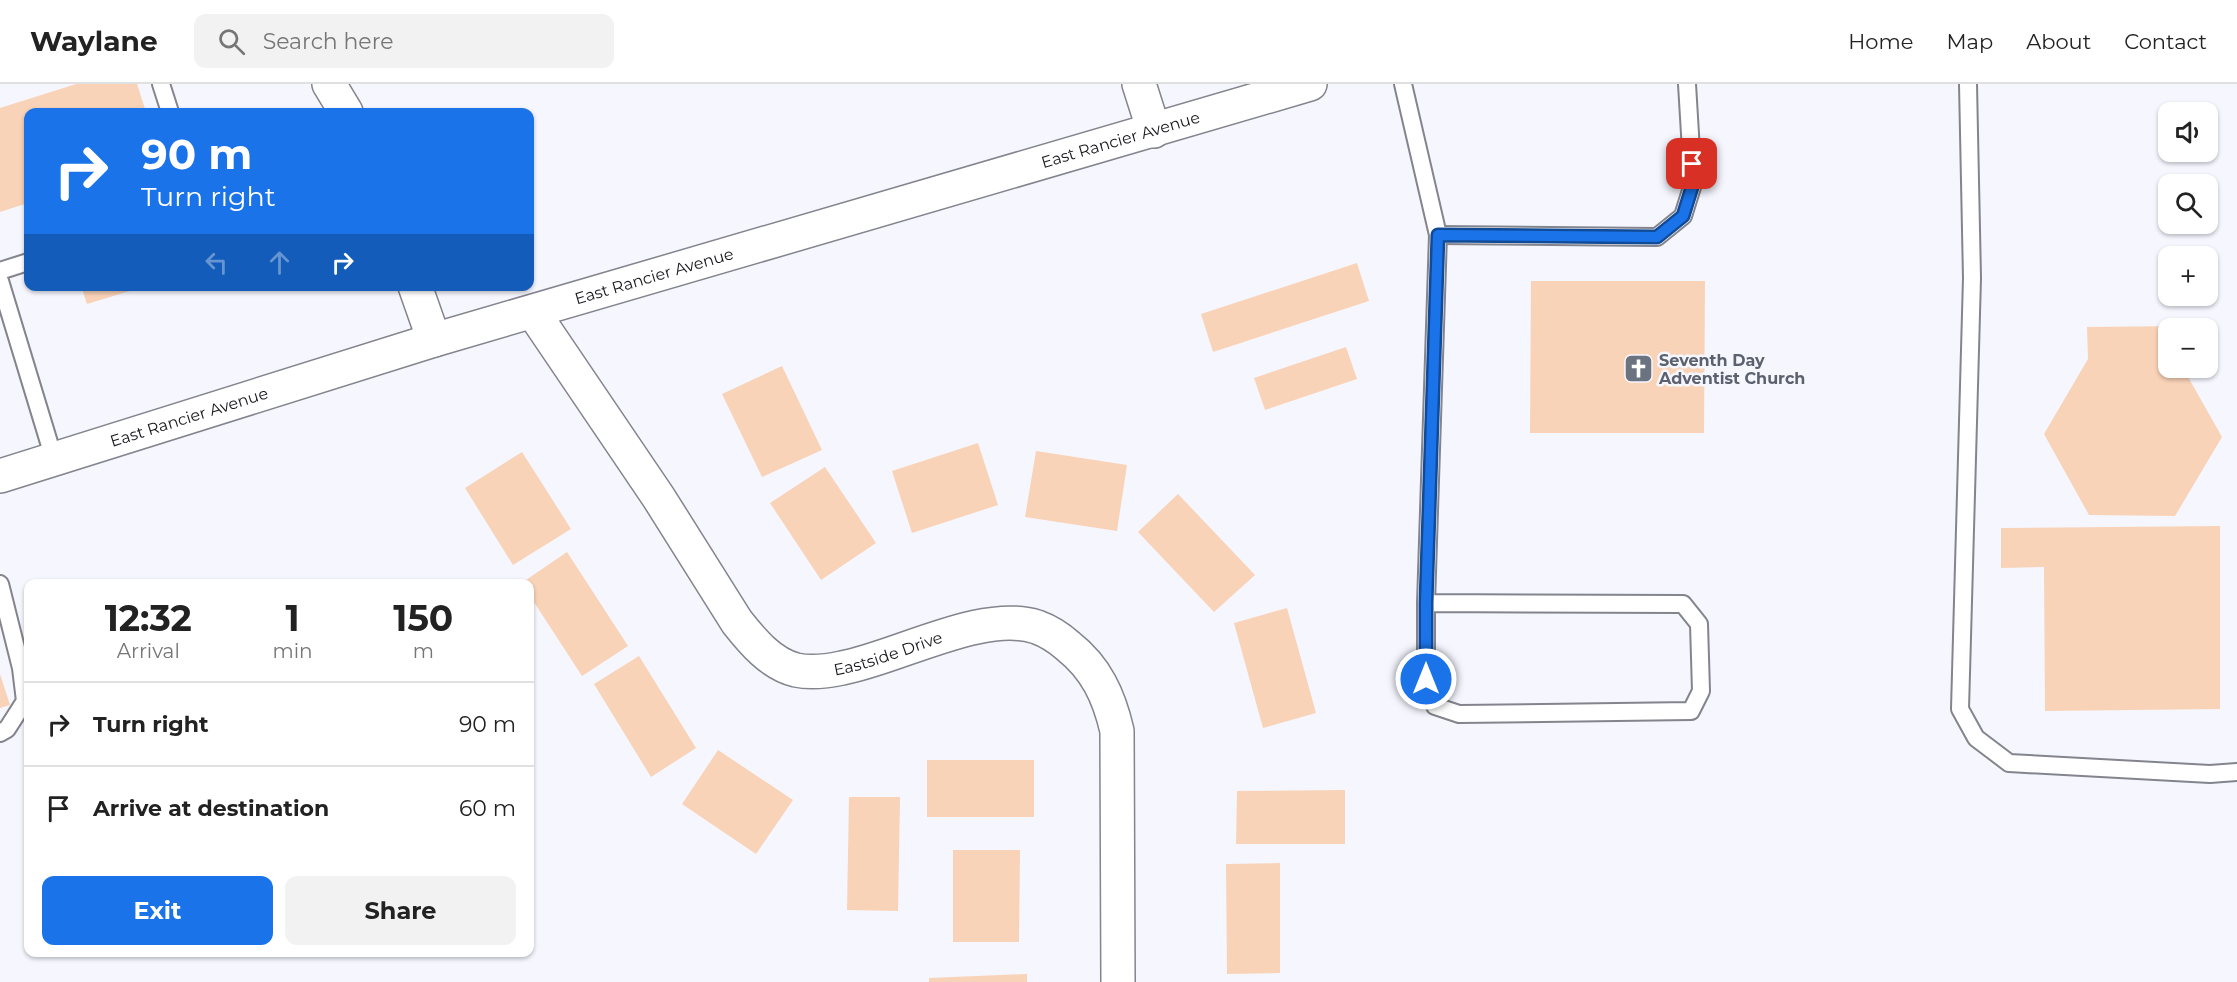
<!DOCTYPE html>
<meta charset="utf-8">
<style>
:root{--surface:#fff;--page:#f2f2f2;--text:#222;--muted:#767676;--line:#e0e0e0;--accent:#1a73e8}
body{margin:0;font-family:Montserrat,sans-serif;background:var(--page);color:var(--text);height:100vh;display:flex;flex-direction:column;font-size:22px;white-space:nowrap}
*{box-sizing:border-box;margin:0}
p{font-size:20px;color:var(--muted)}
.icon{flex:none;width:33px;height:33px;fill:none;stroke:currentColor;stroke-width:2;stroke-linecap:round;stroke-linejoin:round}
.map{position:relative;flex:1;overflow:hidden}
.details{position:absolute;left:24px;top:495px;width:510px;height:378px;display:flex;flex-direction:column;background:var(--surface);border-radius:12px;box-shadow:0 2px 4px #0004}
.details>*{flex:none}
.top-card{position:absolute;left:24px;top:24px;width:510px;height:183px;border-radius:12px;box-shadow:0 2px 4px #0004;background:#1a73e8;color:#fff;overflow:hidden}
.tools{position:absolute;left:2158px;top:18px;display:grid;gap:12px}
.tools a{display:grid;place-items:center;width:60px;height:60px;border-radius:12px;background:var(--surface);box-shadow:0 2px 4px #0004;font-size:30px}
.pin{position:absolute;display:grid;place-items:center;width:51px;height:51px;color:#fff;margin:-26px;border-radius:12px;box-shadow:0 3px 9px #0006}
.me{position:absolute;width:66px;margin:-33px;rotate:0deg;stroke-linejoin:round;filter:drop-shadow(0 0 4px #0008)}
.turn{display:flex;align-items:center;gap:21px;height:126px;padding:0 18px;font-size:27px}
.turn .icon{width:78px;height:78px;stroke-width:2.5}
.turn b{display:block;font-size:42px;line-height:51px}
.lanes{display:flex;align-items:center;height:57px;padding:0 18px;background:#0003;justify-content:center;gap:30px;direction:ltr}
.lanes .off{opacity:.35}
.eta{display:flex;justify-content:space-evenly;align-items:center;height:102px;text-align:center}
.eta b{font-size:36px;font-weight:700;line-height:42px}
.primary-button{display:flex;gap:12px;margin-top:auto;padding:12px 18px}
.primary-button a{flex:1;height:69px;border-radius:12px;background:var(--accent);color:#fff;font-size:24px;font-weight:700;line-height:69px;text-align:center}
.primary-button a+a{background:var(--page);color:var(--text)}
ul{padding:0;list-style:none}
li{display:flex;align-items:center;gap:18px;height:84px;padding:0 18px;border-top:2px solid var(--line)}
li div{flex:1}
li b{display:block;font-size:22px}
li em{font-style:normal}
header{display:flex;align-items:center;gap:36px;box-sizing:border-box;height:84px;padding:0 30px;background:var(--surface);border-bottom:2px solid var(--line)}
header strong{font-size:28px}
nav{display:flex;gap:33px;margin-inline-start:auto;font-size:21px}
.search{width:420px;height:54px;background:var(--page);display:flex;align-items:center;gap:15px;box-sizing:border-box;padding:0 21px;border-radius:12px;color:var(--muted);font-size:22px}
.map>svg:first-child{display:block}
.building{fill:#f9d3b8}
.lines{fill:none;stroke-linecap:round;stroke-linejoin:round}
.service-casing{stroke:#83848d;stroke-width:20}
.minor-casing{stroke:#83848d;stroke-width:36}
.tertiary-casing{stroke:#83848d;stroke-width:36}
.secondary-casing{stroke:#83848d;stroke-width:36}
.service{stroke:#fff;stroke-width:16}
.minor{stroke:#fff;stroke-width:33}
.tertiary{stroke:#fff;stroke-width:33}
.secondary{stroke:#fff;stroke-width:33}
.route-casing{stroke:#114b97;stroke-width:15}
.route{stroke:#1a73e8;stroke-width:10}
.labels{text-anchor:middle;dominant-baseline:central;stroke-width:5;stroke-linejoin:round;paint-order:stroke}
.street-label{font-size:16px;fill:#151619;stroke:#f5f6fe}
.worship-label{font-size:16px;font-weight:bold;fill:#5b616d;stroke:#f5f6fe;text-anchor:start}
</style>
<header>
<strong>Waylane</strong>
<div class="search"><svg class="icon" aria-label="search" viewBox="0 0 24 24"><circle cx="10" cy="10" r="6"/><path d="M15 15l6 6"/></svg>Search here</div>
<nav><a>Home</a><a>Map</a><a>About</a><a>Contact</a></nav>
</header>
<div class="map">
<svg width="2237" height="898" viewBox="0 0 2237 898">
<rect width="100%" height="100%" fill="#f5f6fe"/>
<g class="building">
<polygon points="76,0 137,0 146,28 28,28 28,119 0,128 0,24"/>
<polygon points="1357,179 1369,217 1213,268 1201,230"/>
<polygon points="1531,197 1705,197 1704,349 1530,349"/>
<polygon points="81,202 143,202 143,203 87,220"/>
<polygon points="2181,242 2181,244 2169,244 2169,284 2183,284 2222,353 2175,432 2089,431 2044,350 2088,275 2087,243"/>
<polygon points="1346,263 1357,295 1265,326 1254,294"/>
<polygon points="782,282 822,366 762,393 722,310"/>
<polygon points="978,359 998,421 912,449 892,387"/>
<polygon points="1036,367 1127,381 1117,447 1025,433"/>
<polygon points="522,368 571,445 513,481 465,404"/>
<polygon points="825,383 876,459 821,496 770,419"/>
<polygon points="1178,410 1255,491 1214,528 1138,448"/>
<polygon points="2220,442 2220,625 2045,627 2044,483 2001,484 2001,444"/>
<polygon points="567,468 628,562 582,592 530,512 530,500 520,500"/>
<polygon points="1287,524 1316,629 1263,644 1234,539"/>
<polygon points="639,572 696,664 651,693 594,600"/>
<polygon points="0,590 10,621 0,624"/>
<polygon points="718,666 793,716 756,770 682,720"/>
<rect x="927" y="676" width="107" height="57"/>
<polygon points="1345,706 1345,760 1236,760 1237,707"/>
<polygon points="849,713 900,713 898,827 847,826"/>
<polygon points="953,766 1020,766 1019,858 953,858"/>
<polygon points="1280,779 1280,889 1227,890 1226,780"/>
<polygon points="1027,890 1027,898 929,898 929,894"/>
</g>
<g class="lines">
<defs>
<g id="service">
<polyline points="161,0 170,28"/>
<polyline points="1403,0 1438,151 1426,519 1426,595 1435,622 1459,630 1691,627 1701,607 1699,540 1683,520 1426,519"/>
<polyline points="1968,0 1972,194 1960,625 1976,654 2009,679 2210,690 2237,688"/>
<polyline points="1438,151 1657,153 1683,132 1693,100 1687,0"/>
<polyline points="0,187 28,178"/>
<polyline points="0,197 54,375"/>
<polyline points="0,500 21,584 25,617 7,645 0,649"/>
</g>
<g id="minor">
<polyline points="1139,0 1154,47"/>
<path id="s1" d="M533 228 659 414 737 538C752 557 771 580 796 586 810 589 828 587 842 584 897 574 983 525 1037 543 1048 547 1059 554 1068 562 1096 584 1109 612 1117 647L1118 898"/>
</g>
<g id="tertiary">
<polyline points="329,0 346,28"/>
<polyline points="415,202 434,256"/>
</g>
<g id="secondary">
<path id="s2" d="M0 392 434 256 1310 0"/>
</g>
</defs>
<use href="#service" class="service-casing"/>
<use href="#minor" class="minor-casing"/>
<use href="#tertiary" class="tertiary-casing"/>
<use href="#secondary" class="secondary-casing"/>
<use href="#service" class="service"/>
<use href="#minor" class="minor"/>
<use href="#tertiary" class="tertiary"/>
<use href="#secondary" class="secondary"/>
</g>
<g class="lines">
<defs>
<polyline id="route" points="1426,595 1426,519 1438,151 1657,153 1683,132 1693,100 1692,80"/>
</defs>
<use href="#route" class="route-casing"/>
<use href="#route" class="route"/>
</g>
<defs>
<symbol id="church-square" viewBox="-11 -11 22 22"><rect x="-9" y="-9" width="18" height="18" rx="4" fill="#6b7280" stroke="#f5f6fe"/><path d="M-1.2-6h2.4v3.5h3.3v2.4h-3.3V6h-2.4V-.1h-3.3v-2.4h3.3Z" fill="#fff"/></symbol>
</defs>
<g fill-rule="evenodd">
<use href="#church-square" x="1622" y="268" width="33" height="33"/>
</g>
<g class="labels">
<g class="street-label">
<text stroke="none"><textPath href="#s2" startOffset="1170">East Rancier Avenue</textPath></text>
<text stroke="none"><textPath href="#s2" startOffset="684">East Rancier Avenue</textPath></text>
<text stroke="none"><textPath href="#s2" startOffset="198">East Rancier Avenue</textPath></text>
<text stroke="none"><textPath href="#s1" startOffset="543">Eastside Drive</textPath></text>
</g>
<g class="worship-label">
<text x="1659" y="276">Seventh Day<tspan x="1659" dy="18">Adventist Church</tspan></text>
</g>
</g>
</svg>
<div class="tools">
<a><svg class="icon" aria-label="sound" viewBox="0 0 24 24"><path d="M4 9h4l5-4v14l-5-4H4zM17 9q2 3 0 6"/></svg></a>
<a><svg class="icon" aria-label="search" viewBox="0 0 24 24"><circle cx="10" cy="10" r="6"/><path d="M15 15l6 6"/></svg></a>
<a>+</a>
<a>−</a>
</div>
<div class="pin" style="left:1692px;top:80px;background:#d93025"><svg class="icon" aria-label="arrive" viewBox="0 0 24 24"><path d="M6 21V4h12l-3 4 3 4H6"/></svg></div>
<svg class="me" style="left:1426px;top:595px" viewBox="-20 -20 40 40"><circle r="17" fill="#1a73e8" stroke="#fff" stroke-width="3"/><path d="M0-11L8 9 0 5-8 9z" fill="#fff"/></svg>
<div class="top-card">
<div class="turn"><svg class="icon" aria-label="right" viewBox="0 0 24 24"><path d="M7 20v-9h11M14 6l5 5-5 5"/></svg><div><b>90 m</b>Turn right</div></div>
<div class="lanes"><svg class="icon off" aria-label="left" viewBox="0 0 24 24"><path d="M17 20v-9H6M10 6l-5 5 5 5"/></svg><svg class="icon off" aria-label="ahead" viewBox="0 0 24 24"><path d="M12 20V5M6 11l6-6 6 6"/></svg><svg class="icon" aria-label="right" viewBox="0 0 24 24"><path d="M7 20v-9h11M14 6l5 5-5 5"/></svg></div>
</div>
<section class="details">
<div class="eta">
<div><b>12:32</b><p>Arrival</p></div>
<div><b>1</b><p>min</p></div>
<div><b>150</b><p>m</p></div>
</div>
<ul>
<li><svg class="icon" aria-label="right" viewBox="0 0 24 24"><path d="M7 20v-9h11M14 6l5 5-5 5"/></svg><div><b>Turn right</b></div><em>90 m</em></li>
<li><svg class="icon" aria-label="arrive" viewBox="0 0 24 24"><path d="M6 21V4h12l-3 4 3 4H6"/></svg><div><b>Arrive at destination</b></div><em>60 m</em></li>
</ul>
<div class="primary-button"><a>Exit</a><a>Share</a></div>
</section>
</div>
